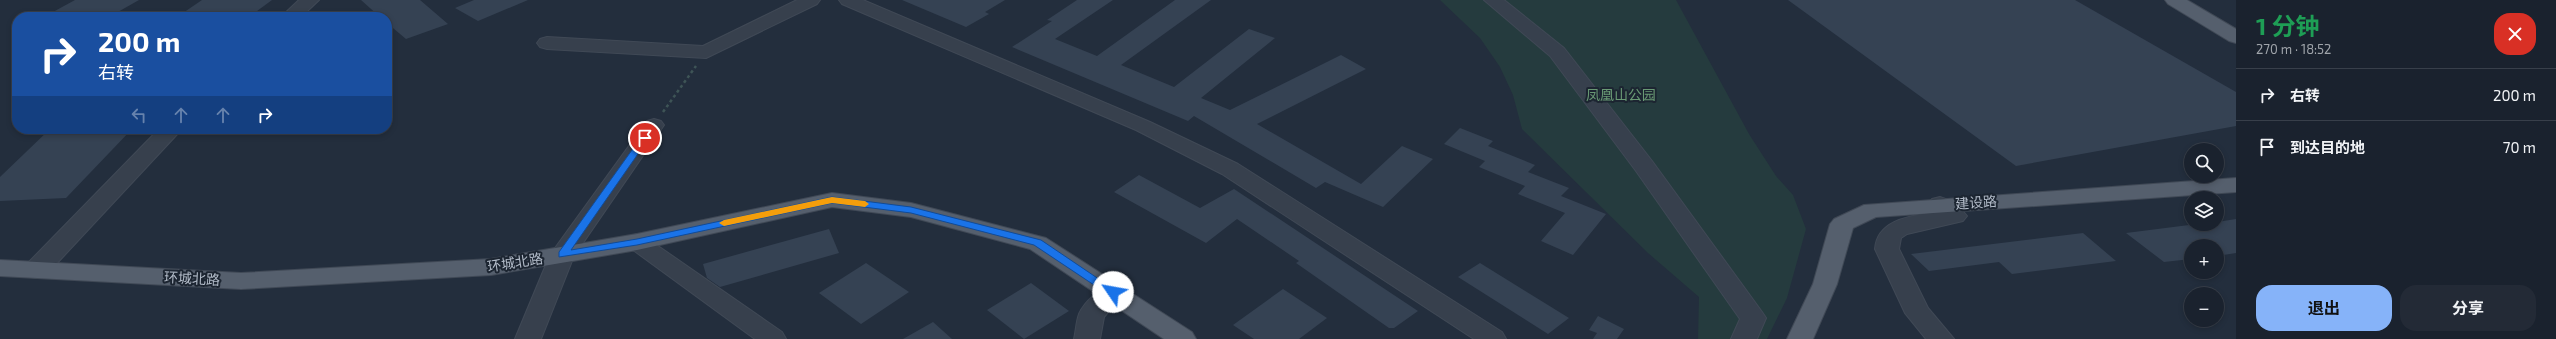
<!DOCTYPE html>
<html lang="zh">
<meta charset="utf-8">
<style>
:root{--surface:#1a222e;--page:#232a36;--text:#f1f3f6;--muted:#9fa4aa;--line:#383f4a;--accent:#86b3f9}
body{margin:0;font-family:"Exo 2","Noto Sans SC",sans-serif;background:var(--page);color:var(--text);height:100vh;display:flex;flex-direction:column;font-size:15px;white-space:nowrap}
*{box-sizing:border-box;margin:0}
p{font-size:13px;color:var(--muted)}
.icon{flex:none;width:22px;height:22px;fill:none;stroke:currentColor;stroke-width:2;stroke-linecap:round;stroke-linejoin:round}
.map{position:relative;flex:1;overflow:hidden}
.sheet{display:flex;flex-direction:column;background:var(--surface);width:320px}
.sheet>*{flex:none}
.banner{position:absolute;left:12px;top:12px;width:380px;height:122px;border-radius:16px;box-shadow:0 2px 6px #0003,0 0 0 1px var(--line);background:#1a4fa0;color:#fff;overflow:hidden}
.tools{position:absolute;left:2184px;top:143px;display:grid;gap:8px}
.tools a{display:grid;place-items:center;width:40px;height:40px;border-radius:50%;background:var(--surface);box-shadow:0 2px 6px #0003,0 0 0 1px var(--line);font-size:20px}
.pin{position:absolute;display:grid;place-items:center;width:34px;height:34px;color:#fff;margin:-17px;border:2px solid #fff;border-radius:50%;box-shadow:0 1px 4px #0007}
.me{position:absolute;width:44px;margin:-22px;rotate:303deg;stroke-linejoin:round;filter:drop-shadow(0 0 3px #0008)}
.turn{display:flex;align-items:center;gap:14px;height:84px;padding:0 20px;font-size:18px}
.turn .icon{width:52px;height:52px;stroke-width:2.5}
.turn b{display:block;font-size:28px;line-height:34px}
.lanes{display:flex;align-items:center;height:38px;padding:0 20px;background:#0003;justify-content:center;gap:20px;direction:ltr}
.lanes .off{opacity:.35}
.round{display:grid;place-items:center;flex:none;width:42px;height:42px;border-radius:16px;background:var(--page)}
.summary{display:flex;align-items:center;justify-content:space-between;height:68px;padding:0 20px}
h1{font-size:24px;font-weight:700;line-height:30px;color:#1e9e55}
.primary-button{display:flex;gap:8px;margin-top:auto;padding:8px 20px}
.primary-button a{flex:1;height:46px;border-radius:16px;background:var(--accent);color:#111;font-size:16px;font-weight:700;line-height:46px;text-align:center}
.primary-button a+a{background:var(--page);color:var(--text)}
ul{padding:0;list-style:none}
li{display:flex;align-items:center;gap:12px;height:52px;padding:0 20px;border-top:1px solid var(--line)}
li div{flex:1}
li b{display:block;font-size:15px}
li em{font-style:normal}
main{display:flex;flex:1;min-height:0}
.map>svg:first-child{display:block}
.green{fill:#253b3e}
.building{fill:#354253}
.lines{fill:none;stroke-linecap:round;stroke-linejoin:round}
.minor-casing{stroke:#404956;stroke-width:2}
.major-casing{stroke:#404956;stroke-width:2}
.path{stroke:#3e5456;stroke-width:2.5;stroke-dasharray:3 3;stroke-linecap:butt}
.minor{fill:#37404d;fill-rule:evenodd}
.major{fill:#555f6d;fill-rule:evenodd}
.route{fill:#1a73e8;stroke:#114b97}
.slow{fill:#f59e0b}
.labels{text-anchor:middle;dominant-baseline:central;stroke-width:4;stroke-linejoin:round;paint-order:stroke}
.park-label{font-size:14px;fill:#699974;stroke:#1c2531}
.street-label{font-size:14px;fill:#b2bbc8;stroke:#1c2531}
</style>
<main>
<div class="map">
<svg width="2236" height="339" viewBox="0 0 2236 339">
<rect width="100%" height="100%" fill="#232e3d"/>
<polygon class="green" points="1440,0 1676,0 1749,134 1776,176 1793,195 1806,229 1787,298 1767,339 1698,339 1699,297 1648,253 1522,129 1513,95 1500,67 1480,38"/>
<g class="building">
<polygon points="75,0 139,0 109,17 88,17 53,12"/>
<polygon points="202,0 272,0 249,17 177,17"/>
<polygon points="361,0 420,0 448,24 406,39 387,23 387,17 380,17"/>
<polygon points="474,0 528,0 478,21 455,8"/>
<polygon points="902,0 1005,0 985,12 989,14 966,27"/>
<polygon points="1077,0 1113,0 1055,39 1097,56 1175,0 1211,0 1121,65 1174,87 1249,29 1275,38 1201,98 1230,110 1341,55 1366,69 1257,124 1361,184 1402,146 1433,159 1383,207 1325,182 1316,188 1194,116 1188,121 1012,47 1052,21 1047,20"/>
<polygon points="1788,0 2075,0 2236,92 2236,126 2016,166"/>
<polygon points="1460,128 1493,141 1488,146 1535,165 1528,172 1569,188 1561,196 1606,214 1573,255 1541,241 1565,213 1518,194 1525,186 1479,167 1485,161 1444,144"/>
<polygon points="50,129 132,129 66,198 0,201 0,177"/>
<polygon points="1139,175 1200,208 1234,189 1418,311 1394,328 1389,328 1296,263 1299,261 1237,219 1206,243 1114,192"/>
<polygon points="2236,219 2236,253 2217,256 2217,246 2191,246 2191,259 2164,262 2126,233 2197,224 2217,224 2217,222"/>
<polygon points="829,229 839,253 720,287 707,278 703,264"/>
<polygon points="2083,233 2116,261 2012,274 1999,262 1929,271 1911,254"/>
<polygon points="866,263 909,292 861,324 819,293"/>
<polygon points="1480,263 1569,318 1548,334 1458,277"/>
<polygon points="1031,283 1069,311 1024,339 987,310"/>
<polygon points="1283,289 1327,318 1299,339 1254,339 1233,325"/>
<polygon points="1598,316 1624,329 1617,339 1593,339 1597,333 1589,330"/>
<polygon points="933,322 952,339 903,339"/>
</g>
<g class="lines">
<defs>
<g id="minor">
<polygon points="299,0 319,0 301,17 281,17"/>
<polygon points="797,0 820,0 817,4 706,58 547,49 540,47 537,43 540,39 547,37 703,46"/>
<polygon points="839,0 863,0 1150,122 1238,164 1502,332 1506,339 1474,339 1222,174 1136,130 842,4"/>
<polygon points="1484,0 1504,0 1564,48 1652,161 1762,312 1766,318 1757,339 1731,339 1740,319 1636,171 1550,56"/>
<polygon points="654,119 661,121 664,125 574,256 541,339 515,339 550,255 647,121"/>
<polygon points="159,129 182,129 45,276 36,278 27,276 24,270 27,264"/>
<path d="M1940 197C1951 200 1960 207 1967 216L1963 221 1907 234 1901 238 1899 249 1928 308 1954 339H1926L1905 313 1875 249C1877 219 1912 216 1935 212L1929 204 1932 199Z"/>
<polygon points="637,234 645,237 782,332 786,339 755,339 629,247 625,242 629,237"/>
<path d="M1113 284 1122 286 1125 292 1104 317 1100 339H1074C1076 331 1076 322 1079 314 1084 302 1101 287 1113 284Z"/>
</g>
<g id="major">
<polygon points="2165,0 2187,0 2236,29 2236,43 2229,41 2168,4"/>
<polygon points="2236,178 2236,192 1876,217 1853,228 1837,284 1813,339 1787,339 1813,284 1830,224 1834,219 1864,205"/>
<polygon points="832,193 911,203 1046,238 1192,332 1196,339 1164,339 1030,249 911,217 832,207 637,250 491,275 241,289 0,276 0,260 241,273 491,259 637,234"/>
</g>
</defs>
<use href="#minor" class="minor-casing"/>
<use href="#major" class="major-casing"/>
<polyline class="path" points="663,112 696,66"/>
<use href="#minor" class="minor"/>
<use href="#major" class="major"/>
</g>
<polygon class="route" points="645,135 649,138 571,250 637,239 832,197 911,207 1041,240 1118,292 1113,296 1109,295 1034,245 911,213 832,203 637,245 559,257 559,252 642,136"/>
<polygon class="slow" points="832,197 865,201 869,204 865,207 832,203 724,226 719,223 724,220"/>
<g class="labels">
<g class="park-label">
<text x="1621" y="94">凤凰山公园</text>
</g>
<g class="street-label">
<text transform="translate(1976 202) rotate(-4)">建设路</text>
<text transform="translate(515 262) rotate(-9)">环城北路</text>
<text transform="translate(192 278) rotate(3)">环城北路</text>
</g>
</g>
</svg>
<div class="tools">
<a><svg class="icon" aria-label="search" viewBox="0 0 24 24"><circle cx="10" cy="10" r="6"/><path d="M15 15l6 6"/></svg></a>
<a><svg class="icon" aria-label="layers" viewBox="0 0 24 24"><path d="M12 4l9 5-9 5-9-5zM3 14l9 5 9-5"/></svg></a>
<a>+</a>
<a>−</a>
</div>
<div class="pin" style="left:645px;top:138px;background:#d93025"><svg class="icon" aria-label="arrive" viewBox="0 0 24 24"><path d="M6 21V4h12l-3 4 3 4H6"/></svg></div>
<svg class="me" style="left:1113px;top:292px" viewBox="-20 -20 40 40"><circle r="19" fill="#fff"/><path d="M0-13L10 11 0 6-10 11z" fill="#1a73e8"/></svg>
<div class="banner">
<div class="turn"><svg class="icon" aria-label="right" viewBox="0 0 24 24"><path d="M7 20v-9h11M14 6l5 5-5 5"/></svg><div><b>200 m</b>右转</div></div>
<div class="lanes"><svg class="icon off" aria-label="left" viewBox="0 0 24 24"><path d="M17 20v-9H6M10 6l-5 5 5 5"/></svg><svg class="icon off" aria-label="ahead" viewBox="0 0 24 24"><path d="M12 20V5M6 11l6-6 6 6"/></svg><svg class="icon off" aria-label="ahead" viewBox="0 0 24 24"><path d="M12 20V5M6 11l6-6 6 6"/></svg><svg class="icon" aria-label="right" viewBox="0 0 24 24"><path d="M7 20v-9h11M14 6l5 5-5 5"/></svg></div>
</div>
</div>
<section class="sheet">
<div class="summary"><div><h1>1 分钟</h1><p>270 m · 18:52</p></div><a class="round" style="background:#d93025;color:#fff"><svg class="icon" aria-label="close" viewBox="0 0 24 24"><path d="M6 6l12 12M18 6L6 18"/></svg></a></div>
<ul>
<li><svg class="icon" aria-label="right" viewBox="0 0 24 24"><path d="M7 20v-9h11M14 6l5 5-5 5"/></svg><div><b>右转</b></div><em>200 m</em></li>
<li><svg class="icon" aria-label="arrive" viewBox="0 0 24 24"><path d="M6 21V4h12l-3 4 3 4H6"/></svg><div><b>到达目的地</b></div><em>70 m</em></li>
</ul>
<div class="primary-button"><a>退出</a><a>分享</a></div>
</section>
</main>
